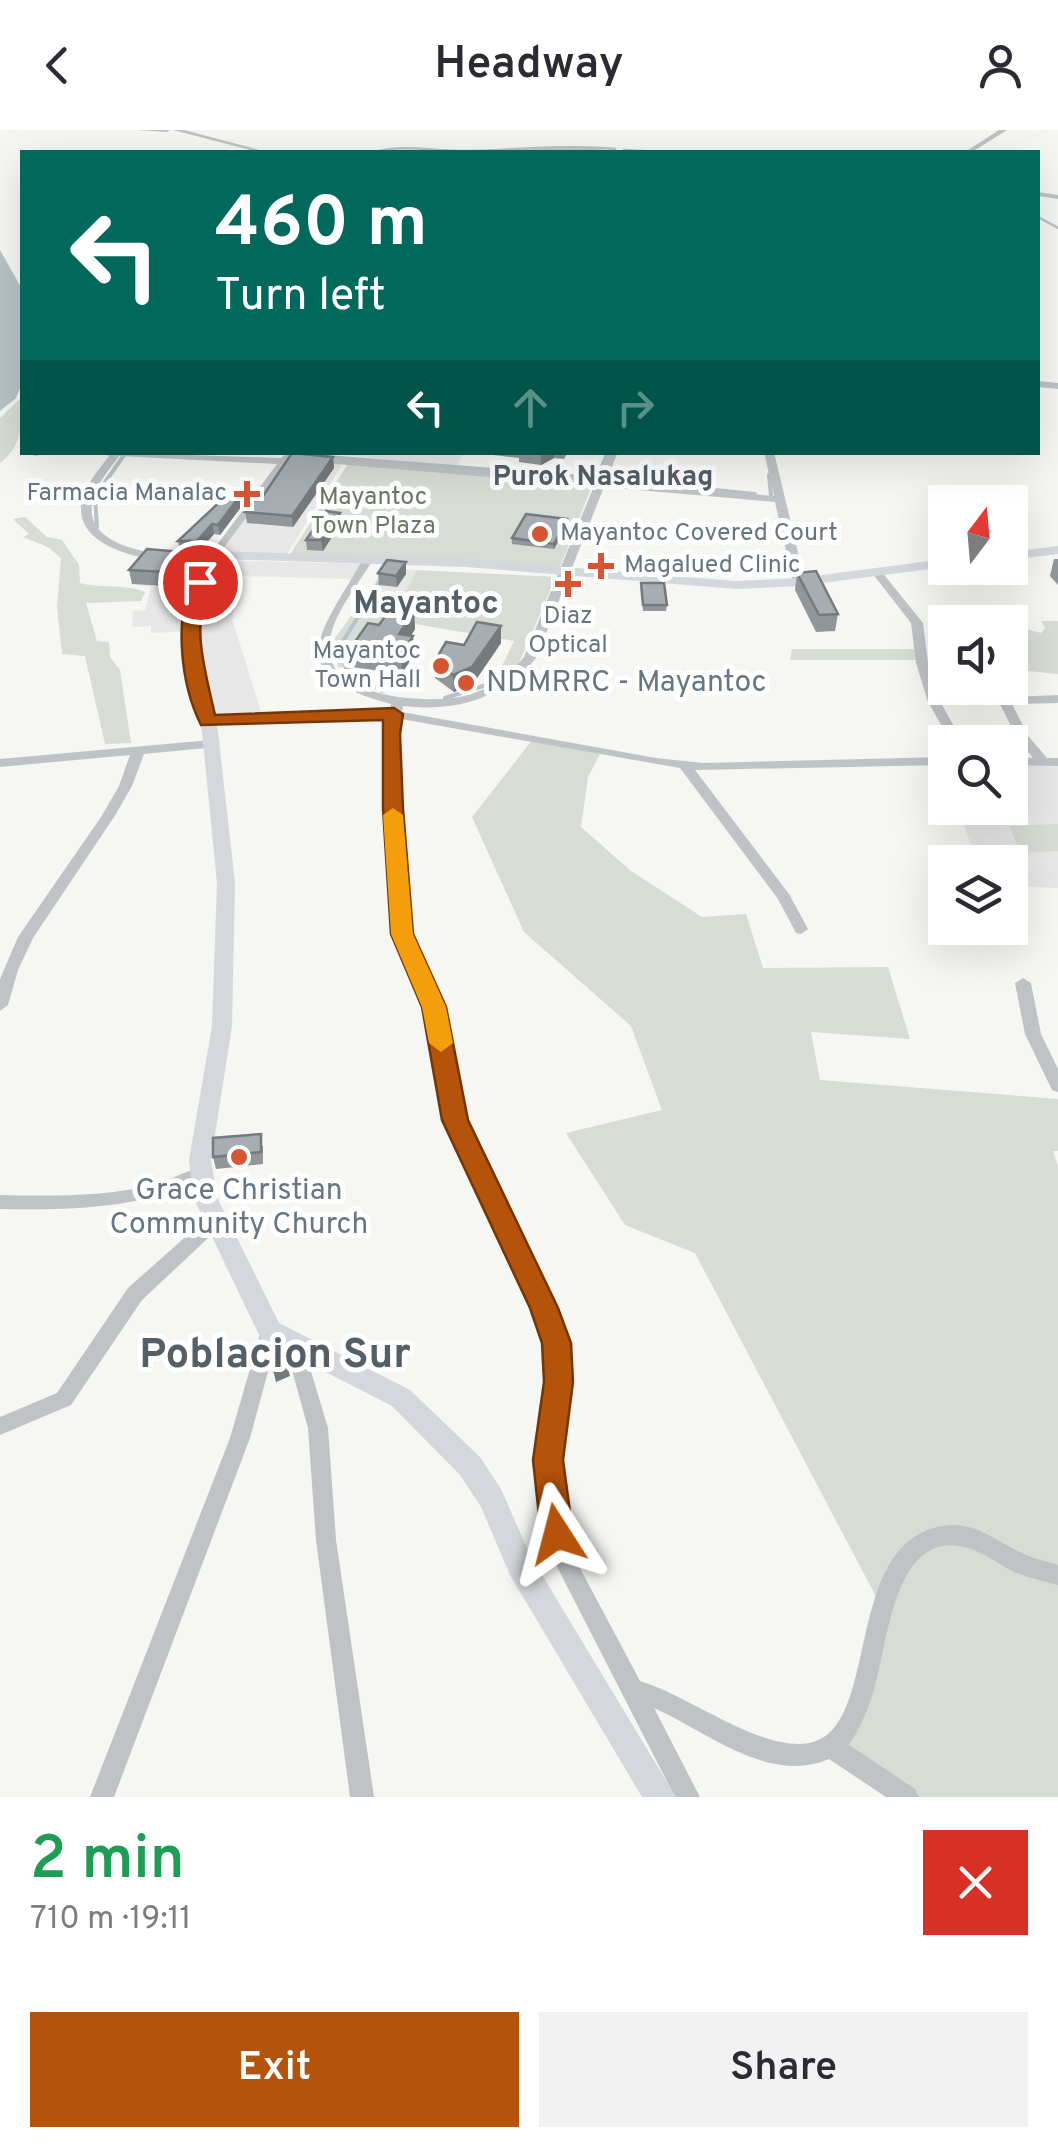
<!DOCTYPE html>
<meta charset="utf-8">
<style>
:root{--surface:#fff;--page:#f2f2f3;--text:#2b2b33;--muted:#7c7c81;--accent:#b45309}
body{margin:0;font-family:Overpass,sans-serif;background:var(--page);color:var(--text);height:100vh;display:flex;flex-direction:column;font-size:38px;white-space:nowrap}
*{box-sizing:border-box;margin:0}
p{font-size:32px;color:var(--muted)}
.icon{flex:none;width:55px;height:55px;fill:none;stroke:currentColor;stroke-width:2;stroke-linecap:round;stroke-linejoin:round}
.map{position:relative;height:1667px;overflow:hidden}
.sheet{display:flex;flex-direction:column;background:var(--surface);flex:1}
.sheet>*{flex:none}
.hud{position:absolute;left:20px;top:20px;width:1020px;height:305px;border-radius:0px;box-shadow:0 10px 40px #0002;background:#00695c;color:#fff;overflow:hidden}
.needle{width:65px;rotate:16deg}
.controls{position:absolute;left:928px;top:355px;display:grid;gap:20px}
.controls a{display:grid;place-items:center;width:100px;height:100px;border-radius:0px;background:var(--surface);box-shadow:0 10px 40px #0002;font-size:50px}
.pin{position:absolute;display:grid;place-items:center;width:85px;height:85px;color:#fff;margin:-42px;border:5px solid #fff;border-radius:50%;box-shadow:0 2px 10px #0007}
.me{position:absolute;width:110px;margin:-55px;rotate:351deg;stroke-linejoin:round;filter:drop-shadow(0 0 8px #0008)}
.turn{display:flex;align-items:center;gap:35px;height:210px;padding:0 30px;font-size:45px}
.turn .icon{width:130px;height:130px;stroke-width:2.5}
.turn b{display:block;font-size:70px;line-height:85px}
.lanes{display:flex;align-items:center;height:95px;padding:0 30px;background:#0003;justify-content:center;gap:50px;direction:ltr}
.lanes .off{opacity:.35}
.round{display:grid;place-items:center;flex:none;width:105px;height:105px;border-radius:0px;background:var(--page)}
.head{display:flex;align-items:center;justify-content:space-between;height:170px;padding:0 30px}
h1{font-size:60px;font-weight:600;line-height:75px;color:#1e9e55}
.cta{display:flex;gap:20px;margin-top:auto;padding:20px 30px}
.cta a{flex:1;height:115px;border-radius:0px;background:var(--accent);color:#fff;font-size:40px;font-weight:600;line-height:115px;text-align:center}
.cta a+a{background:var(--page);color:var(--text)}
header{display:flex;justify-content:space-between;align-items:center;height:130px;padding:0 30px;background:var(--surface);font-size:45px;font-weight:600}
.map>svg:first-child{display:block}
.built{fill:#e6e7e6}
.green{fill:#d7dcd4}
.water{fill:#b8c3c7}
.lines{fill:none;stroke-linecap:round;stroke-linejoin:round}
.stream-far1{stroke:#b8c3c7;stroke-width:2.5}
.stream{stroke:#b8c3c7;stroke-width:4}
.minor{fill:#bfc3c6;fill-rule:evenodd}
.major{fill:#d4d8dc;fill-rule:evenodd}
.wall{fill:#90969a}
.shaded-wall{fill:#757a7d}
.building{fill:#a7aeb3;stroke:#757a7d;stroke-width:2.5}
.route{fill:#b45309;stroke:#753606;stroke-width:2.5}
.slow{fill:#f59e0b}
.poi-dot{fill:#d75532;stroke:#fff;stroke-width:4}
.labels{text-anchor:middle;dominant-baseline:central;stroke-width:10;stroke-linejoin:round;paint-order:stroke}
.far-poi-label{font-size:25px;fill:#677682;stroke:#fff;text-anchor:end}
.far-park-label{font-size:25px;fill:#6a7965;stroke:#fff}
.far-neighbourhood-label{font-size:28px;font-weight:bold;fill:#545f67;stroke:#fff}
.poi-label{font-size:30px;fill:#677682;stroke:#fff;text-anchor:start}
.far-district-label{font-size:32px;font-weight:bold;fill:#545f67;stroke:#fff}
.near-quarter-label{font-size:42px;font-weight:bold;fill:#545f67;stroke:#fff}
</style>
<header><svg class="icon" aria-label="back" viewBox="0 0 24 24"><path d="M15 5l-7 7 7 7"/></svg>Headway<svg class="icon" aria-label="person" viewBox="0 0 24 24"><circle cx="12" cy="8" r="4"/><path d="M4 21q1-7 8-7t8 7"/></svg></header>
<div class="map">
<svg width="1058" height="1667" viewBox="0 0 1058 1667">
<rect width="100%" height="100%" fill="#f6f6f3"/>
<g class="built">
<polygon points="314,322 464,322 464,323 457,336"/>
<polygon points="288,328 343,333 286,426 219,423"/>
<polygon points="155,424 212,430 365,434 357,449 240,446 232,489 263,588 207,591 189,501 151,503 151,496 132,497 133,481 145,480 151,457 130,454"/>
<polygon points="384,438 417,440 398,476 361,472"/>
<polygon points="1010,632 1058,633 1058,758 1010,756 1010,732 977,732 958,678 1010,678"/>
</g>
<g class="green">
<path d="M22 267C23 293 22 316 0 333V288Z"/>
<polygon points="348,334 593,353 560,437 289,426"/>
<path d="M25 387 47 407 62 410 79 435 80 453C102 459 123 453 145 462L141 471 86 473 97 511 109 512 110 527 120 540 131 613 105 614 85 526 62 524 57 477 61 428 48 417 23 407 29 404 13 389Z"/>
<polygon points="417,440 556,447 516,540 479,559 503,534 514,511 386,489 350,537 338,537 333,511 361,472 398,476"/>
<polygon points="1041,491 1058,491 1058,544 1010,539 1010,495 1041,503 1045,498"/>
<polygon points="792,519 914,519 917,530 790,530"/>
<polygon points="533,609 601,622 588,647 581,697 631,741 702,787 746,784 763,838 888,837 910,909 811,902 820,950 1058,969 1058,1021 1053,1021 1058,1036 1058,1667 904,1667 833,1618 882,1478 695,1123 625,1095 566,1003 662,980 631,896 524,802 472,687"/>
<polygon points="1058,694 1058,721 1021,723 1009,696"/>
</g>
<polygon class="water" points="0,120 22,159 22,253 16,268 0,281"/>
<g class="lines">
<g class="stream-far1">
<polyline points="624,20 662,22"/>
<path d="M375 22C404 14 431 21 460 21 512 21 562 14 615 19"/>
<polyline points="1038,87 1058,98"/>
</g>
<g class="stream">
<polyline points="327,327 597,348 608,322"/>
<polyline points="769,345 771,366"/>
<polyline points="623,351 755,364"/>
<polyline points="97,397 95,367 124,325"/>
<polyline points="382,448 340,516 346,538 382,561"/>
<polyline points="445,568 499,551"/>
</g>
<g class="minor">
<polygon points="137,0 170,0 167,2"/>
<polygon points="173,0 184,0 267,22 258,22"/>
<polygon points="999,0 1007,0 972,22 965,22"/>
<polygon points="566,16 627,22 566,20 476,22"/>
<polygon points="1038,62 1058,65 1058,69 1038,66"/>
<polygon points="1038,251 1058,253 1058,259 1038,257"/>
<polygon points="54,322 35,326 30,323 30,322"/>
<path d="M104 322 281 328 286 324 597 350 608 322H618L606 351 774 366 764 322H774L805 452 803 454H795L793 452 775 372 604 357 536 528C503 569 455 582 403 576L402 582 656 628 703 633 945 627V635L695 640 789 764 808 799 801 804 796 803 778 769 680 638 401 589 397 604 406 789 413 816 442 877 463 989 516 1096 565 1213 569 1252 558 1349 573 1425 640 1551C688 1565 761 1622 809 1613 885 1600 838 1401 952 1395 977 1394 1000 1413 1022 1423 1033 1429 1046 1431 1058 1435V1455C1043 1451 1028 1448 1014 1442 996 1433 980 1419 959 1416 895 1406 888 1510 876 1552 870 1575 862 1595 849 1615L915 1659 919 1667H886L829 1629C769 1655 706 1601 654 1578L700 1667H675L552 1427 538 1349 549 1252 547 1213 498 1096 447 989 426 877 399 816 392 789 385 604 388 588 207 595 201 591 207 587 390 580 391 574C277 544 322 502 363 429L368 426 373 429C358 457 324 492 330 526 337 569 435 575 468 565 492 558 509 545 524 527L594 356 289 330 216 428V432C180 436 84 429 81 381 80 360 98 341 109 326ZM119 326 277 334 211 423C181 430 85 423 92 375 95 356 108 341 119 326Z"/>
<polygon points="877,440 881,441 923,493 928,533 939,568 998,567 1003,564 1008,567 1058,565 1058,573 1012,574 1029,607 1047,628 1058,628 1058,636 1010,635 1010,627 1033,628 1017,608 1000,574 942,575 963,612 951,612 928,572 916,533 911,493 872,443"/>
<polygon points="211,610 216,611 216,617 144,624 132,656 114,687 33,808 18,840 8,875 0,881 0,849 18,807 101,687 119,656 130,625 0,637 0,629"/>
<polygon points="1023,848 1031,853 1041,904 1058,939 1058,962 1052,960 1025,904 1015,853"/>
<path d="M200 1037 206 1039 209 1044 206 1049C137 1079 74 1080 0 1079V1065C50 1066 100 1067 148 1056 166 1051 183 1043 200 1037Z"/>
<polygon points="215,1084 221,1086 224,1091 221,1096 142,1170 71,1275 0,1305 0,1287 57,1263 128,1158 209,1086"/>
<polygon points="270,1193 277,1195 279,1201 250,1308 114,1667 90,1667 230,1308 261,1201 263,1195"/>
<polygon points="294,1207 301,1209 303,1215 328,1298 336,1410 374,1667 350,1667 316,1410 308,1298 285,1215 287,1209"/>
</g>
<g class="major">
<polygon points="1058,416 1058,424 1010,430 1010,422"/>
<polygon points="215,421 466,429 736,451 799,448 945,429 945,437 799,456 736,459 466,437 220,429 203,459 197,494 200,527 218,602 235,753 232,896 211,1030 217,1067 279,1193 410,1260 480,1327 501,1359 530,1425 676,1667 642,1667 510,1445 481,1377 460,1345 392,1276 261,1209 193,1067 189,1030 212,896 217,753 202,602 184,527 181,494 189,459 208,425"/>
</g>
</g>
<g class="wall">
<polygon points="485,322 568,322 564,329 554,328 541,335 519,332 519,328 485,324"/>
<polygon points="333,327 334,338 293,397 247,393 245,382 261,369"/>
<polygon points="239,367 241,377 220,405 214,404 199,421 180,421 178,411"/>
<polygon points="340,383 341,393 323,421 307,420 306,410"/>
<polygon points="567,389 567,395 554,419 512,414 512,408"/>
<polygon points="945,399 945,425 940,425 929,412 931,401"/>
<polygon points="1054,429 1058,429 1058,455 1050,446"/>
<polygon points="197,437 186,457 132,454 129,440"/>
<polygon points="378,443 406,444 397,457 379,455"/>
<polygon points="797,443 838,484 835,501 816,502 795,460"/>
<polygon points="641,453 667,475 666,481 643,481"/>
<polygon points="414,481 415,499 411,506 413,506 414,524 402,544 352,537 350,519 379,495"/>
<polygon points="501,513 473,554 454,562 435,548 435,531 464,515"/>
<polygon points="263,1016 263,1034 216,1039 213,1027"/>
</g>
<g class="shaded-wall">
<polygon points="541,322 554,322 554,328 541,335"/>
<polygon points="333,327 334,338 293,397 292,386"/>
<polygon points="239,367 241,377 220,405 218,395"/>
<polygon points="340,383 341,393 323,421 321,410"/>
<polygon points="567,389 567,395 554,419 554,414"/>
<polygon points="212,394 214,404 199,421 197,411"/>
<polygon points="943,414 945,414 945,425 940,425"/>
<polygon points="195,423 197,437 186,457 184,443"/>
<polygon points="406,432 406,444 397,457 396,446"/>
<polygon points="414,481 415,499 401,522 399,504"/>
<polygon points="501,496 501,513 473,554 454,562 453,545"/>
<polygon points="413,506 414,524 402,544 401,525"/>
<polygon points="287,1235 290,1246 276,1252 273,1240"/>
</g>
<g class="building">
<polygon points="292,323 333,327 292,386 245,382 256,368 261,369"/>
<polygon points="227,365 239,367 218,395 212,394 197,411 178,411"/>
<polygon points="326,381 340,383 321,410 306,410"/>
<polygon points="526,384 567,389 554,414 512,408"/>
<polygon points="945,399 945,414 943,414 931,401"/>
<polygon points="147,419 195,423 184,443 129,440"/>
<polygon points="387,430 406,432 396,446 378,443"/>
<polygon points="816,441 838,484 819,485 797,443"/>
<polygon points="641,453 664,453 667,475 643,475"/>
<polygon points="391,478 414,481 399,504 413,506 401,525 350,519 368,493 379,495"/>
<polygon points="477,492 501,496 472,537 453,545 435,531 446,512 464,515"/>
<polygon points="261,1004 261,1022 213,1027 213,1008"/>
<polygon points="281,1213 287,1235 273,1240 269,1230 274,1214"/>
</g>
<path class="route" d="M194 448 208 452C192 499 204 537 215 585L394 578 403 584 400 604 403 679 413 804 446 877 468 990 558 1178 571 1213 573 1252 563 1330 573 1404 568 1415 557 1419 546 1415 541 1404 533 1330 544 1252 542 1213 530 1178 442 990 422 877 391 804 383 679V590L201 595C181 555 173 488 194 448Z"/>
<polygon class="slow" points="393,678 403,685 413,804 446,877 453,913 441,922 429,913 422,877 391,804 383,685"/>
<g class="poi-dot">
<path d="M242 349h10v10h10v10h-10v10h-10v-10h-10v-10h10z"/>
<circle cx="540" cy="404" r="10"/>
<path d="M596 421h10v10h10v10h-10v10h-10v-10h-10v-10h10z"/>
<path d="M563 439h10v10h10v10h-10v10h-10v-10h-10v-10h10z"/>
<circle cx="441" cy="536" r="10"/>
<circle cx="466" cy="553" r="10"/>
<circle cx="239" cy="1027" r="10"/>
</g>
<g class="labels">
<g class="far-poi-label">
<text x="227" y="364">Farmacia Manalac</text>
<text x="560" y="404" text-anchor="start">Mayantoc Covered Court</text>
<text x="624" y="436" text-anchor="start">Magalued Clinic</text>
<text x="568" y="487" text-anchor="middle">Diaz<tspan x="568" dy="29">Optical</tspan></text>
<text x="421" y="522">Mayantoc<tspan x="421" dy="29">Town Hall</tspan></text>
</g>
<g class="far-park-label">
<text x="373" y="368">Mayantoc<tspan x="373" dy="29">Town Plaza</tspan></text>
</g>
<g class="far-neighbourhood-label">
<text x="603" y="348">Purok Nasalukag</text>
</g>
<g class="poi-label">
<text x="486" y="553">NDMRRC - Mayantoc</text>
<text x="239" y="1061" text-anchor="middle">Grace Christian<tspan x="239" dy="34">Community Church</tspan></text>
</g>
<g class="far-district-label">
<text x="426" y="475">Mayantoc</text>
</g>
<g class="near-quarter-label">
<text x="275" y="1226">Poblacion Sur</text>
</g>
</g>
</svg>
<div class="controls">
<a><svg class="needle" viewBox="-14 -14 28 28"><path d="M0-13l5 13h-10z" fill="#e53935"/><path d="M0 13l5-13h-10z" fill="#7c7c81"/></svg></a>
<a><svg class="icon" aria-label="sound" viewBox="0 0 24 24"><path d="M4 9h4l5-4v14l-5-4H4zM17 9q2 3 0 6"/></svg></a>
<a><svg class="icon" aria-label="search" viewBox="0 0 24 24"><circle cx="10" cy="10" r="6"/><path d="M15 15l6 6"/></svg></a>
<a><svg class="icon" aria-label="layers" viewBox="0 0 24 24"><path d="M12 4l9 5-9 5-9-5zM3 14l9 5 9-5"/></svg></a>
</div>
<div class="pin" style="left:200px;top:452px;background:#d93025"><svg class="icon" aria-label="arrive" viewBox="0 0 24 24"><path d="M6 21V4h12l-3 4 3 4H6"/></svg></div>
<svg class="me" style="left:557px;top:1404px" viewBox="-20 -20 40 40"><path d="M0-17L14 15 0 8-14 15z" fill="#b45309" stroke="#fff" stroke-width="4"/></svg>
<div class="hud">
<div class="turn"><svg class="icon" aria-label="left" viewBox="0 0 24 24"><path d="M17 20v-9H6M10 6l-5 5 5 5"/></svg><div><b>460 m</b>Turn left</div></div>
<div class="lanes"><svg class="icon" aria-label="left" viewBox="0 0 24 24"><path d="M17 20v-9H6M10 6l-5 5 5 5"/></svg><svg class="icon off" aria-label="ahead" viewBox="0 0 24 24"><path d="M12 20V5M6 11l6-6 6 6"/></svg><svg class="icon off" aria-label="right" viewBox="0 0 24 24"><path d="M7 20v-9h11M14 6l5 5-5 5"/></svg></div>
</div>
</div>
<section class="sheet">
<div class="head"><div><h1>2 min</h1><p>710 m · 19:11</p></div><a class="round" style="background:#d93025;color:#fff"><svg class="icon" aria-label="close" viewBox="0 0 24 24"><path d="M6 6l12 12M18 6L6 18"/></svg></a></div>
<div class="cta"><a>Exit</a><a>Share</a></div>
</section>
